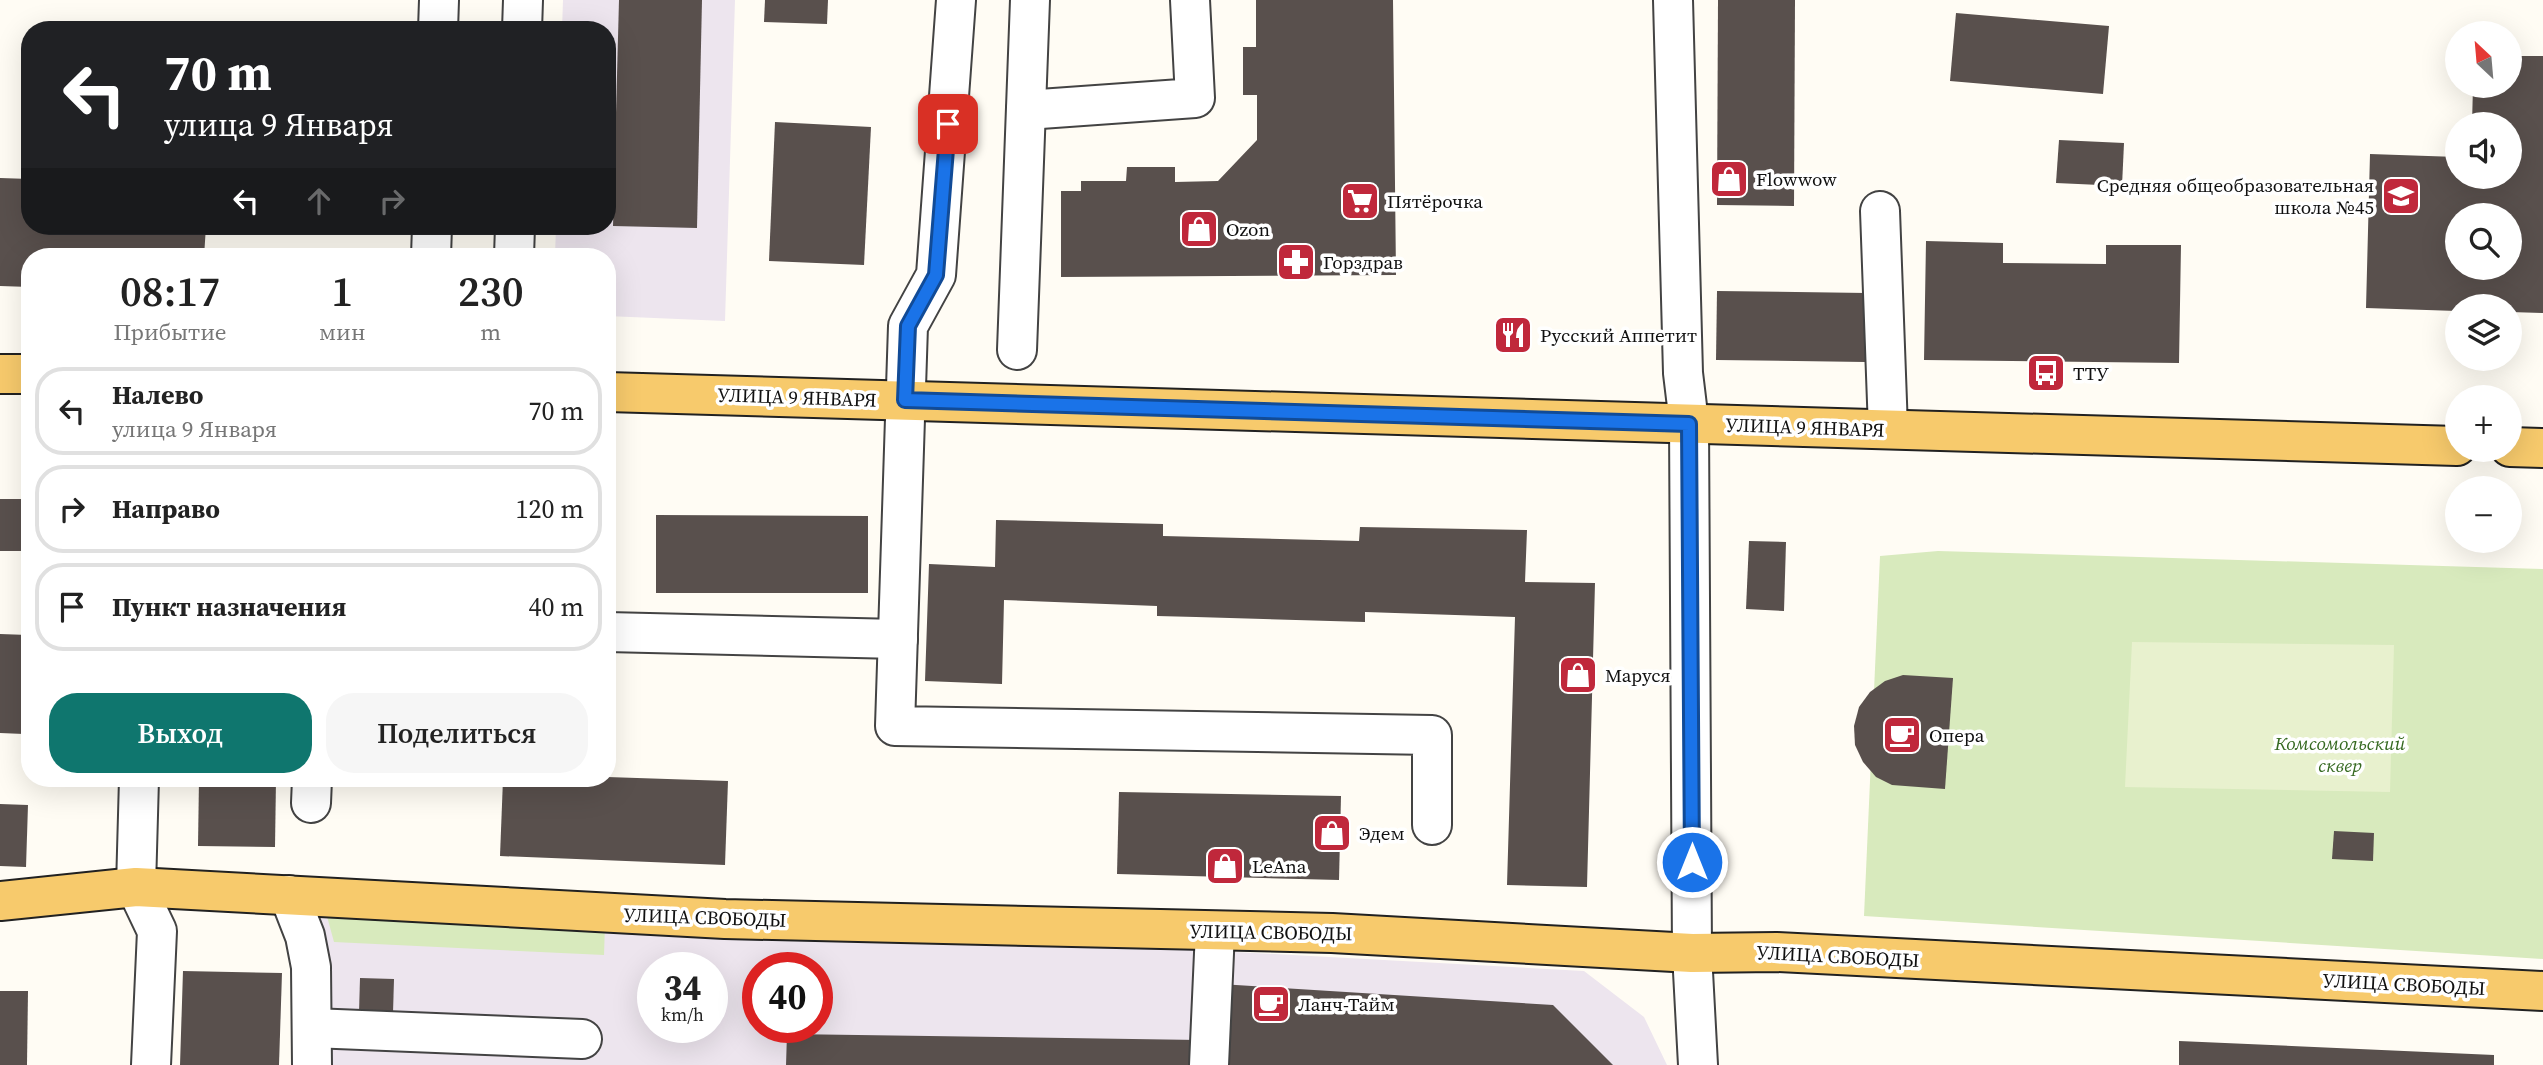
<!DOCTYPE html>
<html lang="ru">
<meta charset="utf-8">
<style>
:root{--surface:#fff;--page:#f6f6f6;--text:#222;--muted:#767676;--line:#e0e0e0;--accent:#0f766e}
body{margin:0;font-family:"Source Serif 4",serif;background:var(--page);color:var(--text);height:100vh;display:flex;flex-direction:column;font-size:26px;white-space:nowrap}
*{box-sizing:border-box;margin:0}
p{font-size:23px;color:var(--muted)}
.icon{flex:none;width:38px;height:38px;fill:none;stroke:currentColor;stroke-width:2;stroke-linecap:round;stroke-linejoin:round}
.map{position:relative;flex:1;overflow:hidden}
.drawer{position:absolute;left:21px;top:248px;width:595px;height:539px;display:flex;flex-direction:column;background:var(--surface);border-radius:28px;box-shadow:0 7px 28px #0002}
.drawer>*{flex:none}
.hud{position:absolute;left:21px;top:21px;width:595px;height:214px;border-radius:28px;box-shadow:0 7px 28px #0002;background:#202124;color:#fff;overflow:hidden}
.needle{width:46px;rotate:334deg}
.fabs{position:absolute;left:2445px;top:21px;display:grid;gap:14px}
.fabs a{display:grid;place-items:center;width:77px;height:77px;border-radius:50%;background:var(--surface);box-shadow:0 7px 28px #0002;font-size:35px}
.speed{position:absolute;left:637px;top:952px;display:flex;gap:14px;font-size:35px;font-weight:700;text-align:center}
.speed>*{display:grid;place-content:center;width:91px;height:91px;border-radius:50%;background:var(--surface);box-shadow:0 7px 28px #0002;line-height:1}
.speed small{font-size:18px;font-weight:400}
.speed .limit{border:10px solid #d22;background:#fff;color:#111}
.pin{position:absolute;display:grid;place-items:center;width:60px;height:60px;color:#fff;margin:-30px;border-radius:14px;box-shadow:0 4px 10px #0006}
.me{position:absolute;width:77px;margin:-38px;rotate:0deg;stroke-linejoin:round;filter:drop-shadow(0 0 5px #0008)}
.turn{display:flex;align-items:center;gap:24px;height:147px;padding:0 28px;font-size:32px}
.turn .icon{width:91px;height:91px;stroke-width:2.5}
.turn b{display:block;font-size:49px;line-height:60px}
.lanes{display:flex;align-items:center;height:66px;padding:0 28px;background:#0003;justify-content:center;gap:35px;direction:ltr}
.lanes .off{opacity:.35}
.eta{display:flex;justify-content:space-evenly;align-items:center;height:119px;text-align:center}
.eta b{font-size:42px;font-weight:600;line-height:49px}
.button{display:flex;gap:14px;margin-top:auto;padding:14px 28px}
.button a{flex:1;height:80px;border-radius:28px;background:var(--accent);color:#fff;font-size:28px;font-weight:600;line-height:80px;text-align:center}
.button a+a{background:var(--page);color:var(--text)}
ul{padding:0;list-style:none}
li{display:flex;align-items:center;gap:21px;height:88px;margin:0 14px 10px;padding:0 14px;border:4px solid var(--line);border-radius:28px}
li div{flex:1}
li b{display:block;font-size:26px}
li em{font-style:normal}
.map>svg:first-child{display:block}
.industrial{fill:#ede5ee;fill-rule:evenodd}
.green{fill:#d8eabd}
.pitch{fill:#e8f1ce}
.building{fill:#59504d;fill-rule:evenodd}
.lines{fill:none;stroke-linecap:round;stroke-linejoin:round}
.minor-casing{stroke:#434343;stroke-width:42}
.major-casing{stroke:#212121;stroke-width:42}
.minor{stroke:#fff;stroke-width:38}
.major{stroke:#f7ca6c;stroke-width:38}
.route-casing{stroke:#114b97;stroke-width:18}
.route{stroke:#1a73e8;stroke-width:12}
.labels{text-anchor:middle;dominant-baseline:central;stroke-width:7;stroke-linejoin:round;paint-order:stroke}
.poi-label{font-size:19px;fill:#101010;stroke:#fff;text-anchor:start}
.street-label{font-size:19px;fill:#101010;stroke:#fff}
.park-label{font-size:19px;font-style:italic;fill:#356920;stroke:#fff}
</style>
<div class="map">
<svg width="2543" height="1065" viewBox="0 0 2543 1065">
<rect width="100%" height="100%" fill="#fffcf4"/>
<g class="industrial">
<polygon points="563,0 735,0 725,321 607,316 607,257 555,257 556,226 607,226 607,30 562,30"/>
<path d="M307 901 1584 971 1644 1017 1667 1065H302ZM653 968H712V1027H653ZM758 968H817V1027H758Z"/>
</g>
<g class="green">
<polygon points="1938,551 2543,569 2543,959 1864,916 1880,556"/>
<polygon points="325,909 605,924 604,955 334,942"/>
</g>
<polygon class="pitch" points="2132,642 2394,645 2390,792 2125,787"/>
<g class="building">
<polygon points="619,0 702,0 697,228 613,226"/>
<polygon points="765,0 828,0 827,24 764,22"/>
<polygon points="1256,0 1393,0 1396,275 1061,277 1061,191 1081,191 1081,181 1126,181 1127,167 1175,167 1175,182 1218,181 1257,140 1257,95 1243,95 1243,47 1256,47"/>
<polygon points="1718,0 1795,0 1794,206 1717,205"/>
<polygon points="1956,13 2109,26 2103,94 1950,81"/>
<path d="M2510 56H2543V313L2510 312V306H2457V311L2366 308 2370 154 2457 157V177H2510V124H2472L2473 86H2510ZM2457 215H2510V268H2457Z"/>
<polygon points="775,122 871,127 864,265 769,261"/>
<polygon points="2059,140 2124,143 2122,186 2056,183"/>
<polygon points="0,178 30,179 30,226 206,226 204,257 30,257 30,287 0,286"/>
<polygon points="1926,241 2003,243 2003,263 2106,264 2106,245 2181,245 2179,363 1924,360"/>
<polygon points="1717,291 1867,293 1865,362 1716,360"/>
<rect x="0" y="499" width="30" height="52"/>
<polygon points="656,515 868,516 868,593 656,593"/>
<polygon points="996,520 1163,524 1163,536 1359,541 1360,527 1527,530 1525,582 1595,583 1587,887 1507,885 1515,617 1365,612 1365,622 1196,617 1157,616 1157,606 1004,600 1002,684 925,681 929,564 995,567"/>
<polygon points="1749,541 1786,542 1784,611 1746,609"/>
<polygon points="0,634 28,635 24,734 0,733"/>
<polygon points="1903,675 1953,678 1945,789 1892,785 1876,777 1863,762 1855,745 1854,726 1859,707 1870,692 1885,681"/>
<polygon points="607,777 728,781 725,865 500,856 503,779"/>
<polygon points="199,779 276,779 275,847 198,846"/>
<polygon points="1119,792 1341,796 1339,880 1117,874"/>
<polygon points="0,804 28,805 26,867 0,866"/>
<polygon points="2334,831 2374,833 2373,861 2332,859"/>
<polygon points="183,971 282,973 279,1065 180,1065"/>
<polygon points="360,978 394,979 393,1013 359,1013"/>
<polygon points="1220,984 1553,1005 1613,1065 1216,1065"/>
<polygon points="0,991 28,991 27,1065 0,1065"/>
<polygon points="787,1034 1199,1040 1199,1065 786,1065"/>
<polygon points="2179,1041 2494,1055 2494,1065 2179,1065"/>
</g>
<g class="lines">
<defs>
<g id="minor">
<polyline points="956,0 936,275 908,326 895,726 1432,735 1432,825"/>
<polyline points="1673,0 1683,373 1689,423 1692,953 1698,1065"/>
<polyline points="438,30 439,0"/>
<polyline points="522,30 523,0"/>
<polyline points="1026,110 1195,98 1190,0"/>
<polyline points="1880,211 1888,429"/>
<polyline points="431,257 432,226"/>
<polyline points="514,257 515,226"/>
<polyline points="1017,350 1030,0"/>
<polyline points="607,632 898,639"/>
<polyline points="139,779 136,887 157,931 151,1065"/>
<polyline points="311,803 312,779"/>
<polyline points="289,895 305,936 311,967 312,1065"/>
<polyline points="312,1028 582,1039"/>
<polyline points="1209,1065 1215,931"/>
</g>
<g id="major">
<polyline points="0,374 30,374"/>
<polyline points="607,392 2457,446"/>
<polyline points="2510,447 2543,448"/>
<polyline points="0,901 136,887 725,919 1332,933 1692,953 1777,952 2543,991"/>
</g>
</defs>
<use href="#minor" class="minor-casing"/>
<use href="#major" class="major-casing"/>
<use href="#minor" class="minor"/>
<use href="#major" class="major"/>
</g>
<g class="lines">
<defs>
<polyline id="route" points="948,124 936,275 908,326 905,400 1689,424 1692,862"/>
</defs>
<use href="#route" class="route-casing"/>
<use href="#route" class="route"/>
</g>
<defs>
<symbol id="shop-square" viewBox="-11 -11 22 22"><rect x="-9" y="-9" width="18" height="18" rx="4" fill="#c0283b" stroke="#fff"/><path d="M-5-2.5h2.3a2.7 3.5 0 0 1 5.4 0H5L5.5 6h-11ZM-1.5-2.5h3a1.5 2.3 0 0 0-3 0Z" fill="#fff"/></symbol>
<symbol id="school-square" viewBox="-11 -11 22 22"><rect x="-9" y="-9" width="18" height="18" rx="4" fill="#c0283b" stroke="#fff"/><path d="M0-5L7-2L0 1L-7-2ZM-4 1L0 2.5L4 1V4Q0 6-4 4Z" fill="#fff"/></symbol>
<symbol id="supermarket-square" viewBox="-11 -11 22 22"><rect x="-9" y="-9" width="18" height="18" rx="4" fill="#c0283b" stroke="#fff"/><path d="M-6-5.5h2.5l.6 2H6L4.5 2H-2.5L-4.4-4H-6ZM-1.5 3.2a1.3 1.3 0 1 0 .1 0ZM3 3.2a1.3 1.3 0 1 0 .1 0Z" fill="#fff"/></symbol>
<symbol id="pharmacy-square" viewBox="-11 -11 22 22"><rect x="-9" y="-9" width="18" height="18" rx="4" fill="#c0283b" stroke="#fff"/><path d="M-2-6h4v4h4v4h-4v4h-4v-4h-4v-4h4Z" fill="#fff"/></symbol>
<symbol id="restaurant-square" viewBox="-11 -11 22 22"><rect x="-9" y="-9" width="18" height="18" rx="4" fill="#c0283b" stroke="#fff"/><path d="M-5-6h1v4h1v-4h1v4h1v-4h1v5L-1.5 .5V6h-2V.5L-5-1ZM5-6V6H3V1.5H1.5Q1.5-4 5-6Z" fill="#fff"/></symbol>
<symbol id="bus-square" viewBox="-11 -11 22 22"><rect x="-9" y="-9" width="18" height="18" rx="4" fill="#c0283b" stroke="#fff"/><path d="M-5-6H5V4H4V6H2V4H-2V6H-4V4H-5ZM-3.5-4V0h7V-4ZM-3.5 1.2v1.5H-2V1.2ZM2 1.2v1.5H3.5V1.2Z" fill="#fff"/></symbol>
<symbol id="cafe-square" viewBox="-11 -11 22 22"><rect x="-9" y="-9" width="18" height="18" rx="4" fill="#c0283b" stroke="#fff"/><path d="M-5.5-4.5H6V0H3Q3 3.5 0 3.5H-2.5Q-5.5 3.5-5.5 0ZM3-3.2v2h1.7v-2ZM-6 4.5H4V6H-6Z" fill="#fff"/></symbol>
</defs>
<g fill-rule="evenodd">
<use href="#shop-square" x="1707" y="157" width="44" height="44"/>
<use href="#school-square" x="2379" y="174" width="44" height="44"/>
<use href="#supermarket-square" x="1338" y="179" width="44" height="44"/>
<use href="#shop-square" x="1177" y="207" width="44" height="44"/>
<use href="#pharmacy-square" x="1274" y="240" width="44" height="44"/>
<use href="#restaurant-square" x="1491" y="313" width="44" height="44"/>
<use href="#bus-square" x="2024" y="351" width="44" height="44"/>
<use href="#shop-square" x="1556" y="653" width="44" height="44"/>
<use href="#cafe-square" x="1880" y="713" width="44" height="44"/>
<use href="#shop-square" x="1310" y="811" width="44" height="44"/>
<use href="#shop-square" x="1203" y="844" width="44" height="44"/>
<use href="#cafe-square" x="1249" y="982" width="44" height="44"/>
</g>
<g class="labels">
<g class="poi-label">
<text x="1756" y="179">Flowwow</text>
<text x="2374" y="185" text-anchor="end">Средняя общеобразовательная<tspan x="2374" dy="22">школа №45</tspan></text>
<text x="1387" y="201">Пятёрочка</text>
<text x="1226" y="229">Ozon</text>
<text x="1323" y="262">Горздрав</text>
<text x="1540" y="335">Русский Аппетит</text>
<text x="2073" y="373">ТТУ</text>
<text x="1605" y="675">Маруся</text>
<text x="1929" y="735">Опера</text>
<text x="1359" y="833">Эдем</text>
<text x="1252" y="866">LeAna</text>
<text x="1298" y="1004">Ланч-Тайм</text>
</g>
<g class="street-label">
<text transform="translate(797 397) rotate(2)">УЛИЦА 9 ЯНВАРЯ</text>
<text transform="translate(1805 427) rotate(2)">УЛИЦА 9 ЯНВАРЯ</text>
<text transform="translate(705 917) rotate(2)">УЛИЦА СВОБОДЫ</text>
<text transform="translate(1271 932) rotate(1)">УЛИЦА СВОБОДЫ</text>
<text transform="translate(1838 956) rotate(3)">УЛИЦА СВОБОДЫ</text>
<text transform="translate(2404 984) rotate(3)">УЛИЦА СВОБОДЫ</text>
</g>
<g class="park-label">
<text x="2340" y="743">Комсомольский<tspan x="2340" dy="22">сквер</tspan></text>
</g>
</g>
</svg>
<div class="fabs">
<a><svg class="needle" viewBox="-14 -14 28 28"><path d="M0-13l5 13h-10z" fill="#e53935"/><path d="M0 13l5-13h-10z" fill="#767676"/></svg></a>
<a><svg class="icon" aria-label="sound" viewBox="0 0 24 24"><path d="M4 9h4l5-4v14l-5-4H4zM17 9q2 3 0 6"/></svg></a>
<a><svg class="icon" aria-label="search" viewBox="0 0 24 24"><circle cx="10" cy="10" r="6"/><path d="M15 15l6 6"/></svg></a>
<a><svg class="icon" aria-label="layers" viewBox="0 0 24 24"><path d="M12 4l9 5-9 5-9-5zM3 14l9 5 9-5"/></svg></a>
<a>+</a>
<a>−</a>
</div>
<div class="speed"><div>34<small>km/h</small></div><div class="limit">40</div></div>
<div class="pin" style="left:948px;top:124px;background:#d93025"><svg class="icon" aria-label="arrive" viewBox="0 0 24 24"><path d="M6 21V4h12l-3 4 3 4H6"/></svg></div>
<svg class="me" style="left:1692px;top:862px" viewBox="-20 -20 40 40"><circle r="17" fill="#1a73e8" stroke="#fff" stroke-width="3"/><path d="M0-11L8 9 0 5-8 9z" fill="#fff"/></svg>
<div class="hud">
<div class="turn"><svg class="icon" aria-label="left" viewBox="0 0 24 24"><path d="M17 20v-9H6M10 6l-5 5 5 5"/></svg><div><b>70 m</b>улица 9 Января</div></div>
<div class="lanes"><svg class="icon" aria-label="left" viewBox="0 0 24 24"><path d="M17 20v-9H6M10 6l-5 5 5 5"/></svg><svg class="icon off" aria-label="ahead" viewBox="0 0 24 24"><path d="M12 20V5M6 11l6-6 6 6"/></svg><svg class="icon off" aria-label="right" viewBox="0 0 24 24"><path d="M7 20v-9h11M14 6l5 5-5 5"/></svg></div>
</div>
<section class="drawer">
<div class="eta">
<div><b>08:17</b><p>Прибытие</p></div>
<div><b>1</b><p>мин</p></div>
<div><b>230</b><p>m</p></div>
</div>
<ul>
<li><svg class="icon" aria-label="left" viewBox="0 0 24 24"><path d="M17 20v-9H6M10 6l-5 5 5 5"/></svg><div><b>Налево</b><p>улица 9 Января</p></div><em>70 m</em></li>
<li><svg class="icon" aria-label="right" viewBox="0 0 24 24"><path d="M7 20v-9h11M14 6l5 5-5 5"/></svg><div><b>Направо</b></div><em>120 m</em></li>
<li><svg class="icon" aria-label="arrive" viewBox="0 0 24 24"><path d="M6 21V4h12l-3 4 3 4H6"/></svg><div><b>Пункт назначения</b></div><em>40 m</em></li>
</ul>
<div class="button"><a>Выход</a><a>Поделиться</a></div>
</section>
</div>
